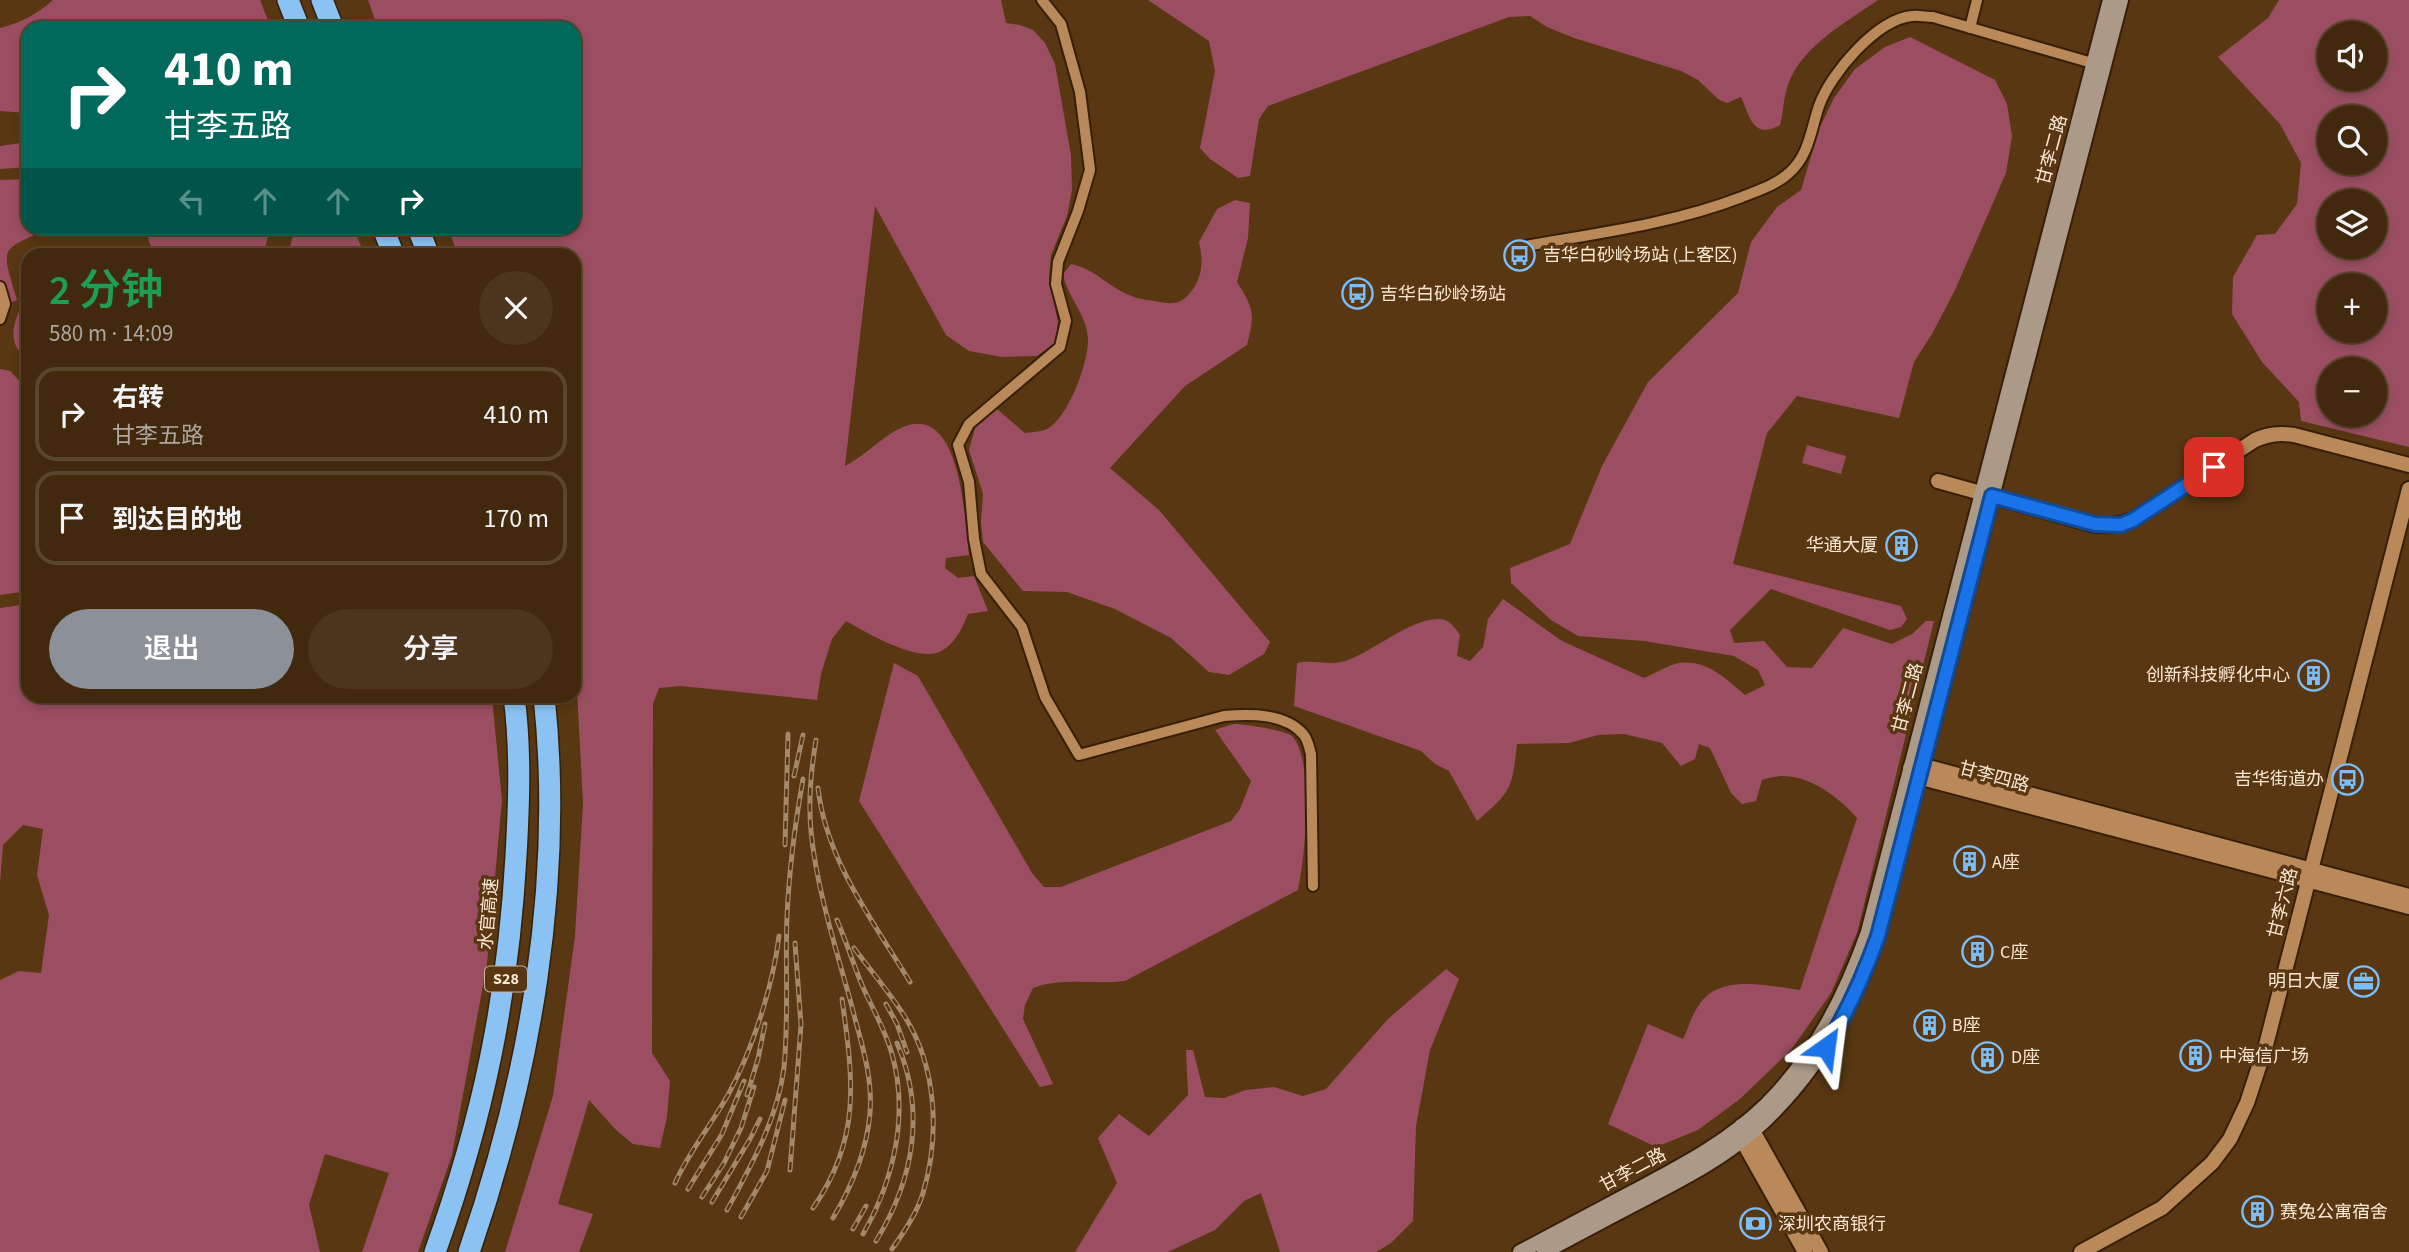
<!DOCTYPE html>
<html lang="zh">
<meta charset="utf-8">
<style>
:root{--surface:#42290e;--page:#4c351c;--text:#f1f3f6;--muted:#aea69e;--line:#5a452e;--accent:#8c9099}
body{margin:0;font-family:"Source Sans 3","Noto Sans SC",sans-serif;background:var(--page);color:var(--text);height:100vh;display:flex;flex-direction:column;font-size:26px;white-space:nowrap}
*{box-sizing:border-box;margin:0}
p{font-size:23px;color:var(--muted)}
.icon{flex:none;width:38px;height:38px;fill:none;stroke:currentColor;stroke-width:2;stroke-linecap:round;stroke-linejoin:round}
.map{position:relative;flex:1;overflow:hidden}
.details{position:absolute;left:21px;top:248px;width:560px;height:455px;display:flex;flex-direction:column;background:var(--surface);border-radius:21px;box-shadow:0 4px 10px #0003,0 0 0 2px var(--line)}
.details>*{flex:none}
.hud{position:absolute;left:21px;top:21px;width:560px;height:214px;border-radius:21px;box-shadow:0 4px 10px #0003,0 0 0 2px var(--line);background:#00695c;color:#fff;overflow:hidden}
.tools{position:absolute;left:2317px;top:21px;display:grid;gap:14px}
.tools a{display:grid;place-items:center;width:70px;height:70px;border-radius:50%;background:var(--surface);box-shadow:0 4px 10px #0003,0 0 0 2px var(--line);font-size:35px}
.pin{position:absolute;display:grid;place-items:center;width:60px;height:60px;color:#fff;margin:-30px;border-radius:14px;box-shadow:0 4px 10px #0006}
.me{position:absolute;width:77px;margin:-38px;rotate:31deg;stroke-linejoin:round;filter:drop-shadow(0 0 5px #0008)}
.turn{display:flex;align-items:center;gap:24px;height:147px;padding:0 28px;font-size:32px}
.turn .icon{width:91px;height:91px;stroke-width:2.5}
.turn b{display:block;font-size:49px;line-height:60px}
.lanes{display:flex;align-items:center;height:66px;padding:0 28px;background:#0003;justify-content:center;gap:35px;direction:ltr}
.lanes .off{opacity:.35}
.round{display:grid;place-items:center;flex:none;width:74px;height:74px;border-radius:37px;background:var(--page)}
.headline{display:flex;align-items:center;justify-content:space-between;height:119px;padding:0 28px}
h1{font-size:42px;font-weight:600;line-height:52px;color:#1e9e55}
.primary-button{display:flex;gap:14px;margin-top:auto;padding:14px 28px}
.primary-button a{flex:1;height:80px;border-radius:42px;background:var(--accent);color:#fff;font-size:28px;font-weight:600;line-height:80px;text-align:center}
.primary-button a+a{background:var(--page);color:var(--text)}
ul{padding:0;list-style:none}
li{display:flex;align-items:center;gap:21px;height:94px;margin:0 14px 10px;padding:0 14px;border:4px solid var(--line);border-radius:21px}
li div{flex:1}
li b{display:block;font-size:26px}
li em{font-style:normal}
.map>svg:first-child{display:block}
.green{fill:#9b4e61;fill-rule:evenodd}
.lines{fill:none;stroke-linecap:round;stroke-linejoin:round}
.minor-casing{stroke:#372007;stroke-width:14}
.tertiary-casing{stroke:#372007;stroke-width:18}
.secondary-casing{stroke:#372007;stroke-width:18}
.motorway-casing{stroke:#372007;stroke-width:24}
.minor{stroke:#b9895a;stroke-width:10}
.tertiary{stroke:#b9895a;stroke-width:14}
.secondary{stroke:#ab9a88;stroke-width:14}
.motorway{stroke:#8ac3f3;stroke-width:21}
.rail-casing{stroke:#a3886a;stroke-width:5}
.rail{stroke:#583712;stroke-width:2.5;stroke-dasharray:8;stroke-linecap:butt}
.route-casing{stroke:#114b97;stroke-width:18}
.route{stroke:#1a73e8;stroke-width:12}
.labels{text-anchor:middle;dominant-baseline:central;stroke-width:7;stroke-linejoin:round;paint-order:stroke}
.shield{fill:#583712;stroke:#cab299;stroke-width:2}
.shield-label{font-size:16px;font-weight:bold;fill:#fbe7d3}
.street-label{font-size:18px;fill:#fbe7d3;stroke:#583712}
.poi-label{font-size:18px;fill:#fbe7d3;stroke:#583712;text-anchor:start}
</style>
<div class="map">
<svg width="2409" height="1252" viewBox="0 0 2409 1252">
<rect width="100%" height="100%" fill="#583712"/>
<g class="green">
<path d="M53 0H260L271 28H28V113L0 111V28C22 22 36 15 53 0Z"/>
<path d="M368 0H1001L1006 23 1020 25 1033 30 1045 43 1055 64 1071 155 1072 190 1067 216 1051 255 1049 280 1058 322 1056 342 1037 356 1002 357 969 351 946 335 875 206 845 466C865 456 882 436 903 427 962 403 965 522 969 555L946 558 945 568 958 578 974 576 988 611 968 614C962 628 957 641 943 650 921 665 867 633 846 621L832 639 821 674 817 700 681 686 659 688 653 704 652 1053 670 1081 667 1117 660 1148 633 1144 616 1130 589 1100 558 1204 593 1214 579 1252H505L553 1096 575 936 583 803 574 634V256L458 255 448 228H574V28H378Z"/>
<path d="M1148 0H1878C1844 24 1796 49 1786 92 1783 103 1783 114 1780 125 1753 140 1750 117 1741 97L1727 103 1718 99 1698 80 1681 71 1574 38 1547 27 1530 16 1509 17 1268 106 1259 119 1250 176 1238 178 1210 159 1200 148 1215 71 1209 41Z"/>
<path d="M2279 0H2409V447L2301 421 2299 402 2262 362 2232 314 2233 277 2257 235 2275 234 2297 204 2301 163 2280 124 2218 57 2268 18ZM2329 33H2375V79H2329ZM2329 117H2375V163H2329ZM2329 201H2375V247H2329ZM2329 285H2375V331H2329ZM2329 369H2375V415H2329Z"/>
<path d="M1910 37 1995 80 2007 104 2012 136 2006 173 1955 290 1932 334 1914 362 1899 418 1797 396 1767 433 1733 564 1901 606 1907 619 1901 627 1890 630 1771 589 1730 630 1734 643 1764 641 1787 667 1812 668 1843 628 1892 644 1912 634 1926 621H1934L1857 933 1831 993 1791 1050 1740 1099 1698 1130 1656 1147 1608 1124 1648 1024 1683 1039C1688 1029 1691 1017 1697 1008 1717 972 1767 986 1800 990L1857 818C1834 792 1797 766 1762 780L1756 801 1742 804 1731 793 1710 748 1699 744 1695 759 1681 766 1662 743 1624 734 1598 735 1569 743 1517 744C1512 789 1512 791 1477 821L1449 771 1435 764 1421 751 1294 706 1297 663C1313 659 1328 666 1345 661 1372 653 1418 612 1445 620 1452 623 1456 629 1460 635L1457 656 1470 661 1483 647 1488 619 1503 599 1562 641 1644 678C1654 674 1665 667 1675 664 1704 657 1725 678 1745 695L1765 685 1758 670 1734 656 1644 641 1578 636 1551 620 1511 583 1510 568 1570 544 1602 466 1648 382 1738 293 1751 242 1777 207 1801 190 1819 129 1834 98 1855 69 1885 47Z"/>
<polygon points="28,142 28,167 0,169 0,146"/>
<path d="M28 179V228H50C0 251 0 244 17 300L10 303 0 280V180Z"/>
<path d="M1235 200 1250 203 1248 238 1237 282C1254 309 1255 314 1247 345L1185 386 1110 468 1159 510 1270 642 1264 654 1229 675 1209 672 1171 638 1115 609 1067 592 1023 591 983 542 981 522 983 494 969 450 975 428 997 409 1025 433C1032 432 1041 432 1047 429 1068 419 1089 361 1088 339 1087 314 1067 297 1063 274L1071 264C1093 268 1108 286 1129 295 1137 299 1147 300 1155 301 1173 305 1182 305 1193 289 1203 274 1203 260 1199 242L1217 209Z"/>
<path d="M151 228H270L263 256 158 255C150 246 145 239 151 228Z"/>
<polygon points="295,228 353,228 365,255 288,255"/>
<path d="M28 295V359C3 343 15 316 28 295Z"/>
<polygon points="0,369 10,371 28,390 28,591 0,595"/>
<polygon points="1807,445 1846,456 1841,474 1802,463"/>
<polygon points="28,604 28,696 492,697 502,801 487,963 452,1155 418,1252 362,1252 389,1173 325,1154 309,1205 320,1252 0,1252 0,980 19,971 41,973 49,915 37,875 43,829 23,825 3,845 0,883 0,608"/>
<path d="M894 663 918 676 1032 873 1044 887H1061L1231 821 1240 809 1251 781 1215 730C1221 728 1228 725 1235 724 1244 724 1288 731 1292 736 1315 760 1305 858 1298 890L1125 981C1095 985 1062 977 1033 988L1025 1005 1023 1019 1053 1084 1040 1087 859 801Z"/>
<polygon points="1446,969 1459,979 1430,1050 1416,1126 1413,1221 1391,1243 1376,1252 1280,1252 1261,1193 1244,1201 1215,1230 1168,1252 1075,1252 1117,1183 1098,1138 1119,1114 1149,1136 1188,1095 1186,1050 1193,1050 1205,1097 1224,1098 1246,1090 1274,1087 1303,1096 1326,1089 1388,1019"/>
</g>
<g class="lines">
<defs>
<g id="minor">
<path d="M1042 0 1061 24 1080 92 1090 170 1078 211 1058 262 1056 284 1066 321 1060 347 969 424 958 445 969 482 974 539 981 574 1022 627 1045 697 1079 755 1224 716C1250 714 1285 713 1303 734 1308 739 1309 748 1311 754L1313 886"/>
<polyline points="1970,28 1977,0"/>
<path d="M1514 248C1591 234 1669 225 1742 197 1759 190 1776 185 1789 173 1809 156 1811 129 1819 106 1830 74 1877 19 1912 16 1918 15 1926 17 1933 17L2099 65"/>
<polyline points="0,287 5,304 0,319"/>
</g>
<g id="tertiary">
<path d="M1938 481 2095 525C2109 526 2120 525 2133 520L2255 440C2269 434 2279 433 2294 435L2409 465"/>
<polyline points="2409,896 1921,765 1910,768 1918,777 2409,907"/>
<polyline points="1805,1252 1742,1140 1741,1126 1753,1131 1821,1252"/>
<polyline points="2081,1252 2162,1208 2212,1163 2230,1139 2247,1103 2266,1045 2409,489"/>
</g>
<g id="secondary">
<path d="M1520 1252C1557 1232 1595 1212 1633 1192 1680 1167 1727 1143 1766 1105 1815 1056 1845 997 1868 932L2110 0"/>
<path d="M1544 1252C1578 1234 1613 1215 1648 1197 1684 1178 1721 1159 1752 1132 1813 1079 1852 1011 1878 936L2121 0"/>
</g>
<g id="motorway">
<polyline points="288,0 299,28"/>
<polyline points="322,0 333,28"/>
<polyline points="383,228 394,256"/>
<polyline points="418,228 429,256"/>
<path d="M435 1252C483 1119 508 998 516 856 519 803 521 749 514 696"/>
<path d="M469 1252C530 1077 564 882 544 696"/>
</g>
</defs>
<use href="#minor" class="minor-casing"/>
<use href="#tertiary" class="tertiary-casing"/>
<use href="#secondary" class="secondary-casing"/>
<use href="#motorway" class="motorway-casing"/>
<use href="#minor" class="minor"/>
<use href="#tertiary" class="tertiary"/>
<use href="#secondary" class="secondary"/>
<use href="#motorway" class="motorway"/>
<defs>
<g id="rail">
<path d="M816 740C811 770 808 800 811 831 816 886 836 949 851 1003 860 1040 873 1074 870 1113 867 1150 852 1186 833 1218"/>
<polyline points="794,776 803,735"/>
<path d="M818 788C826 860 873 921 910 982"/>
<polyline points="785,845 788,734"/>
<path d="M837 920C846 941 853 963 862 985 872 1008 885 1029 892 1054 909 1115 894 1180 863 1234"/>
<path d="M854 948C871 971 890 993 905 1017 937 1068 940 1136 923 1193 917 1213 904 1232 892 1249"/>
<polyline points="886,1004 897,1024 907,1052"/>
<polyline points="747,1095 758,1059 765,1024"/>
<polyline points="790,1170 801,1025 795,943"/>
<path d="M675 1183C689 1152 711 1125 728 1095 752 1051 773 986 779 936"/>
<polyline points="688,1189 722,1134 744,1081"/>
<polyline points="702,1197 724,1163 741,1128 754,1087"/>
<polyline points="712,1202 750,1139 760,1119"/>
<path d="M813 1208C862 1138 853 1078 842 999"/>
<path d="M727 1210C751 1166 778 1118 784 1067 789 1017 785 966 787 917 789 871 795 824 803 779"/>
<polyline points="741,1217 767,1171 785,1100"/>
<polyline points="853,1229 866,1206"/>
<path d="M876 1241C914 1179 926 1111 897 1043"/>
</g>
</defs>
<use href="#rail" class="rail-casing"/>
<use href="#rail" class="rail"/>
</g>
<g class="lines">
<defs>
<path id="route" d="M1826 1047C1848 1011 1864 975 1878 936L1992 496 2095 524 2121 525 2133 520 2214 467"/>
</defs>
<use href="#route" class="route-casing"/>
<use href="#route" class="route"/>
</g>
<defs>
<symbol id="bus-ring" viewBox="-11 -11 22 22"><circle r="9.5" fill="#583712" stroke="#7bbef8" stroke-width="1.5"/><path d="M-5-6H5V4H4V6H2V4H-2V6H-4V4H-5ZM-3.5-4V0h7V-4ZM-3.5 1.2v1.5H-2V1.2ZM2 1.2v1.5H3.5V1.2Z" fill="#7bbef8"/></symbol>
<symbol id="building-ring" viewBox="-11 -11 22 22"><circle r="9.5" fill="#583712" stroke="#7bbef8" stroke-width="1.5"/><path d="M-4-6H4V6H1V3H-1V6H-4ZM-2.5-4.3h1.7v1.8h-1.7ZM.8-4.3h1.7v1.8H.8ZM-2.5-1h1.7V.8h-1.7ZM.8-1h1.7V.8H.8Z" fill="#7bbef8"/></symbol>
<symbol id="office-ring" viewBox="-11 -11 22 22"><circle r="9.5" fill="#583712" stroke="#7bbef8" stroke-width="1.5"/><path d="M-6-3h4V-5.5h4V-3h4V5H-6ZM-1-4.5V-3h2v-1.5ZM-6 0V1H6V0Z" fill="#7bbef8"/></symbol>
<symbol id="bank-ring" viewBox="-11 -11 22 22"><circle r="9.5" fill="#583712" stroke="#7bbef8" stroke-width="1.5"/><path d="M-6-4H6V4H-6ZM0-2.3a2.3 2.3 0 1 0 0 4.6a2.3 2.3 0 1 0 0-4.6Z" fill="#7bbef8"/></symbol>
</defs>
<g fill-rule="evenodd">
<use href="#bus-ring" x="1502" y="238" width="35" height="35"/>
<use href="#bus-ring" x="1340" y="276" width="35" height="35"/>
<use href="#building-ring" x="1884" y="528" width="35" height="35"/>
<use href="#building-ring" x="2296" y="658" width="35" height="35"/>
<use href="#bus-ring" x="2330" y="762" width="35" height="35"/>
<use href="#building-ring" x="1952" y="844" width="35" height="35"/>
<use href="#building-ring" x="1960" y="934" width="35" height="35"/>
<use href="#office-ring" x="2346" y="964" width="35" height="35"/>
<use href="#building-ring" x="1912" y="1008" width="35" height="35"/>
<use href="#building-ring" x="2178" y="1038" width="35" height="35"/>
<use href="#building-ring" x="1970" y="1040" width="35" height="35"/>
<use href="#building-ring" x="2240" y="1194" width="35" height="35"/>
<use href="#bank-ring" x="1738" y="1206" width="35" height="35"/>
</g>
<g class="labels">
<rect class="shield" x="485" y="966.5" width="42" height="25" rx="5"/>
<g class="shield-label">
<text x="506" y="979">S28</text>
</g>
<g class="street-label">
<text transform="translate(2052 150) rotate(-75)">甘李二路</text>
<text transform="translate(1908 698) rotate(-75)">甘李二路</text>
<text transform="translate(1994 777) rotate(15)">甘李四路</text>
<text transform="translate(2283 903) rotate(-76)">甘李六路</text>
<text transform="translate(489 914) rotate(-85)">水官高速</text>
<text transform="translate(1633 1170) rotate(-28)">甘李二路</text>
</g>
<g class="poi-label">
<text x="1543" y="255">吉华白砂岭场站 (上客区)</text>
<text x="1380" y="294">吉华白砂岭场站</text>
<text x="1878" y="545" text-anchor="end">华通大厦</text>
<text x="2290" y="675" text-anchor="end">创新科技孵化中心</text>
<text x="2324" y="779" text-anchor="end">吉华街道办</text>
<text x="1992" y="862">A座</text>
<text x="2000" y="952">C座</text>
<text x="2340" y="981" text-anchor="end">明日大厦</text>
<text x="1952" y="1025">B座</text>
<text x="2219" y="1056">中海信广场</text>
<text x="2011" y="1057">D座</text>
<text x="2280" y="1212">赛兔公寓宿舍</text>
<text x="1778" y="1224">深圳农商银行</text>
</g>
</g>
</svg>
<div class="tools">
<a><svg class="icon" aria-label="sound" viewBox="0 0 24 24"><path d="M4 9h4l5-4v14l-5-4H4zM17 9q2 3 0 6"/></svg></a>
<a><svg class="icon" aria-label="search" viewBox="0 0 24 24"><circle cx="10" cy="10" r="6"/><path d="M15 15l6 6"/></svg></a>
<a><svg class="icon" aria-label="layers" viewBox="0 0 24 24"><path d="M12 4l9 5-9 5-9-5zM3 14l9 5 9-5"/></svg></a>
<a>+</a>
<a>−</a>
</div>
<div class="pin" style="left:2214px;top:467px;background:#d93025"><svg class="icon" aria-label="arrive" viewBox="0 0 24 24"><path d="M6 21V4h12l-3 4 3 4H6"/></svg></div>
<svg class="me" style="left:1826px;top:1047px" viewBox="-20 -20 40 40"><path d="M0-17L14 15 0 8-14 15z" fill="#1a73e8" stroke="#fff" stroke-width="4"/></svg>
<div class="hud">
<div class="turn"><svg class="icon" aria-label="right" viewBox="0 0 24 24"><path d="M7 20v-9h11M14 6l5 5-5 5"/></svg><div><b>410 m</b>甘李五路</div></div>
<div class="lanes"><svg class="icon off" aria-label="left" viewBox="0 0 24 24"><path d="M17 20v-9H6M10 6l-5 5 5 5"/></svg><svg class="icon off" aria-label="ahead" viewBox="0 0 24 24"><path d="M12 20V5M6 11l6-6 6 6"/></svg><svg class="icon off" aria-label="ahead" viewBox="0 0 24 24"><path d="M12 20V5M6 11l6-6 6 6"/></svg><svg class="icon" aria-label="right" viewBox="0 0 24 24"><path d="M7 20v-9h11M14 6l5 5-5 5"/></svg></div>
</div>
<section class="details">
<div class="headline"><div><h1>2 分钟</h1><p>580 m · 14:09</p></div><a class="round"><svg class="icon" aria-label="close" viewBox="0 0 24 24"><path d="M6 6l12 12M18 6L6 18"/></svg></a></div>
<ul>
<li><svg class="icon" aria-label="right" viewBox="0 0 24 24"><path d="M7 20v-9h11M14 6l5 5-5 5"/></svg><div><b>右转</b><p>甘李五路</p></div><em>410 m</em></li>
<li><svg class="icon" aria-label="arrive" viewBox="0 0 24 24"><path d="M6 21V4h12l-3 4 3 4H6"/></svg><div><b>到达目的地</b></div><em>170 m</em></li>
</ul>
<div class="primary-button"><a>退出</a><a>分享</a></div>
</section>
</div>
